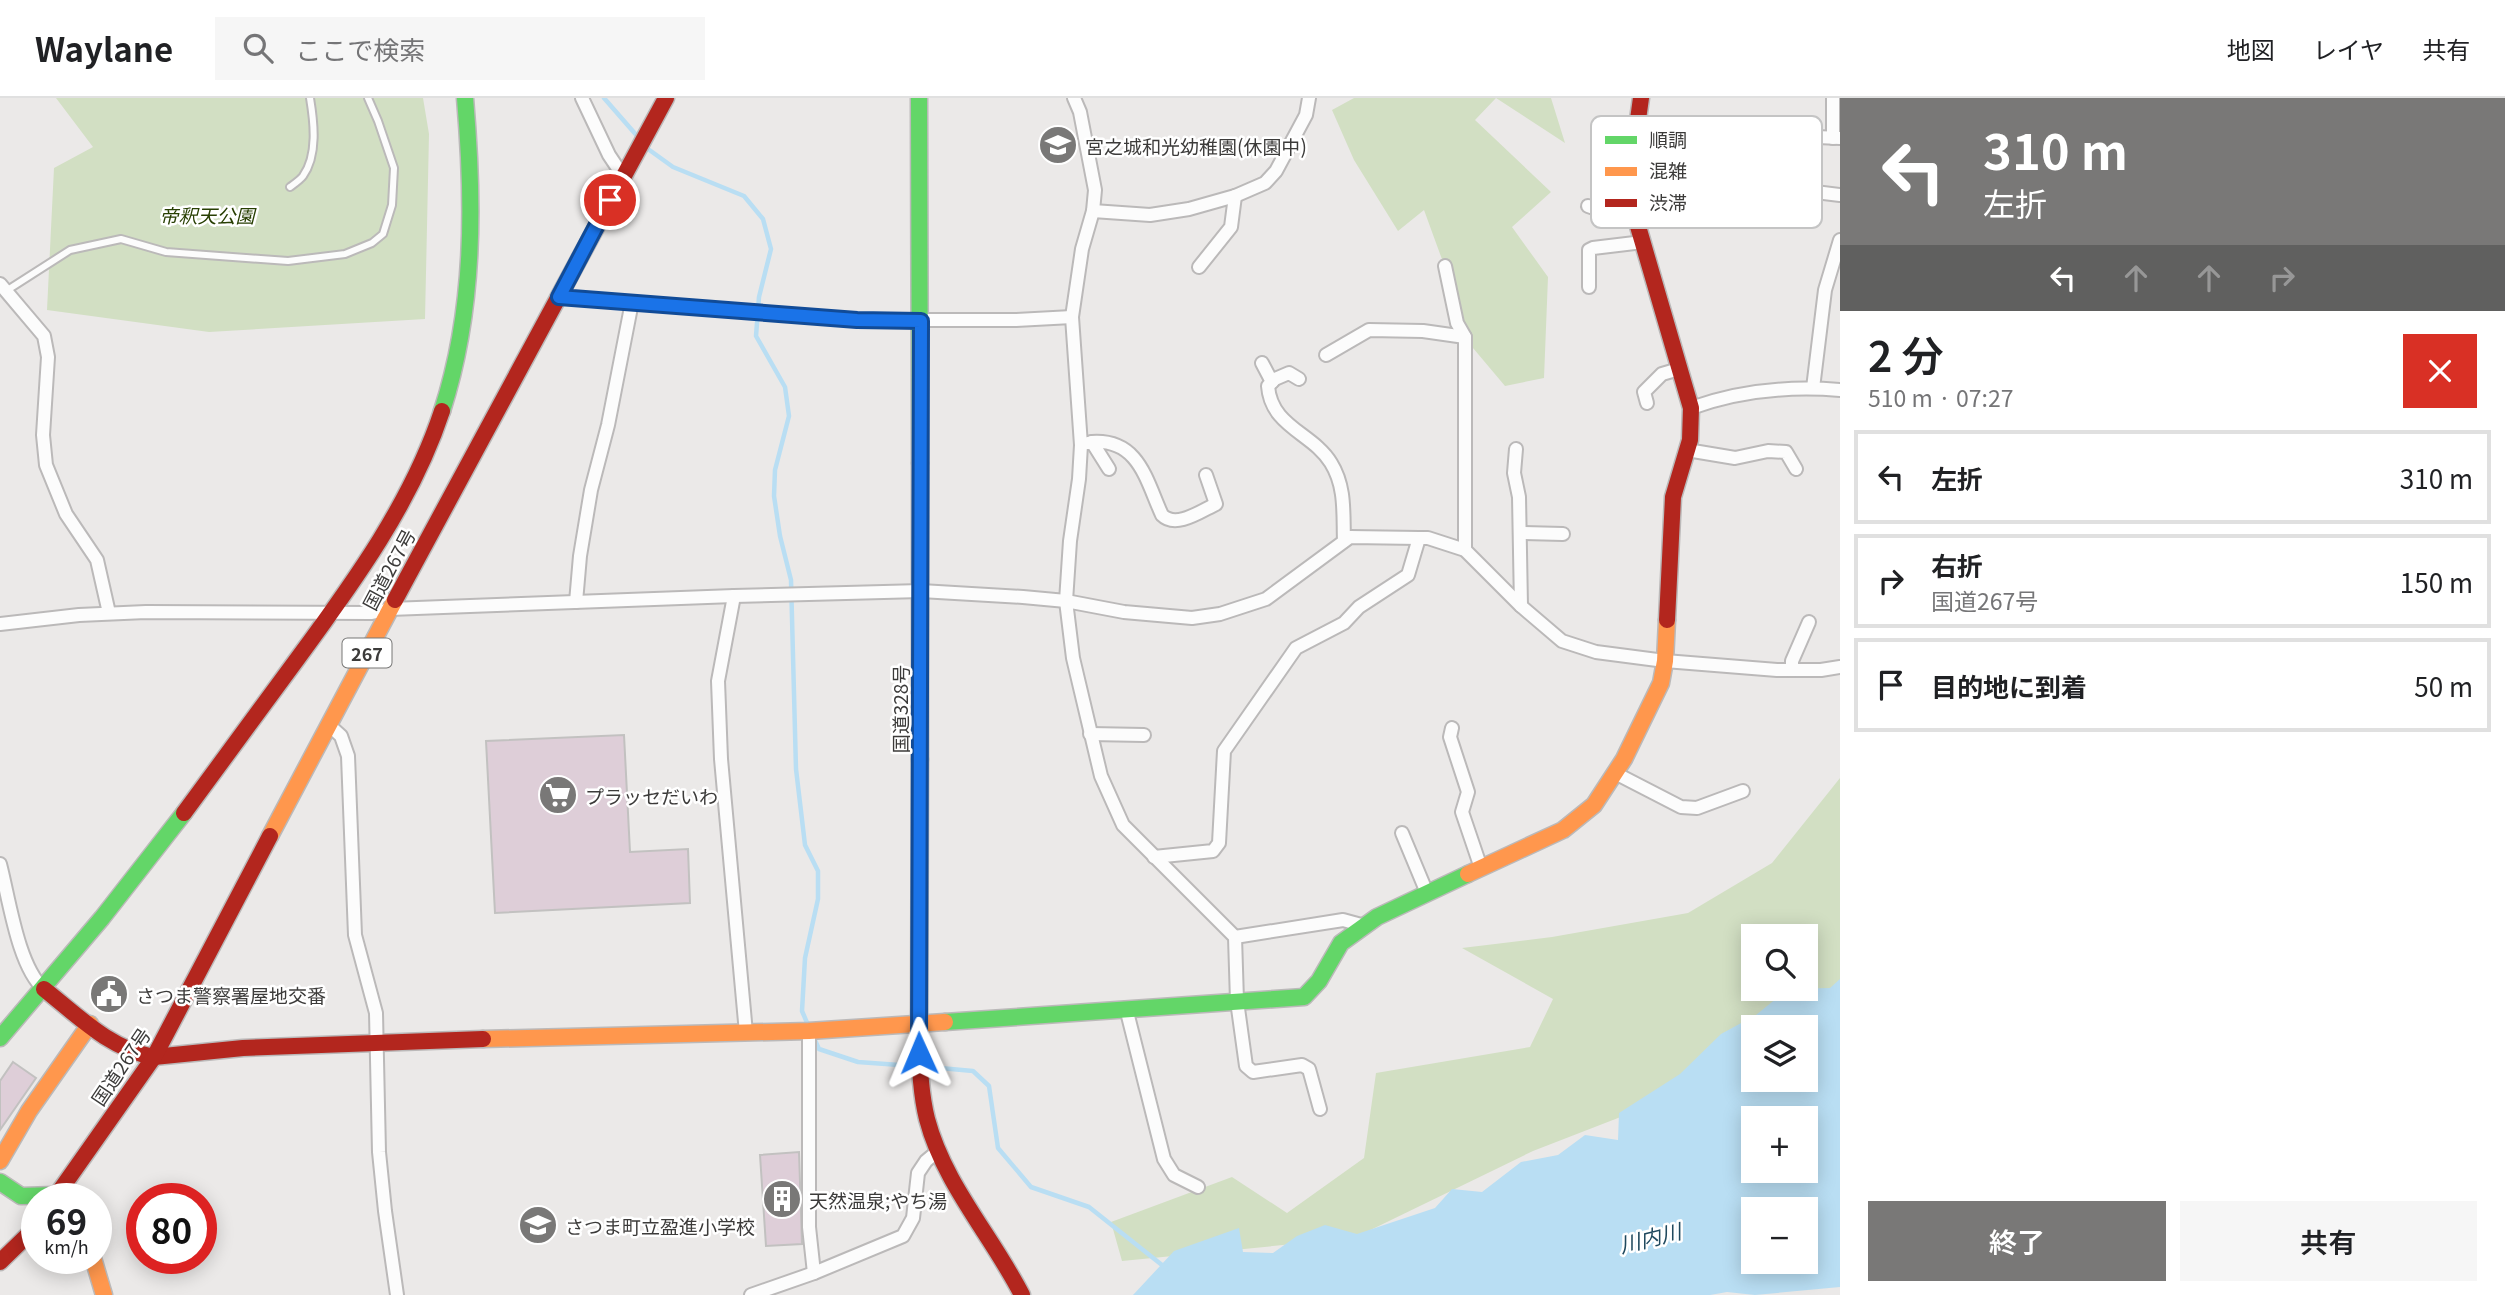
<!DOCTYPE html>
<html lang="ja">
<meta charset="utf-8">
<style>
:root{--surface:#fff;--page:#f6f6f6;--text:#202124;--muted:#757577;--line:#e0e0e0;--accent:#797877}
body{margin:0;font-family:Georgia,"Noto Sans JP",serif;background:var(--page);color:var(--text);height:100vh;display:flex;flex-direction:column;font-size:26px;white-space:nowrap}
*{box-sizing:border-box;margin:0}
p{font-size:23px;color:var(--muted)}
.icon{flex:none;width:38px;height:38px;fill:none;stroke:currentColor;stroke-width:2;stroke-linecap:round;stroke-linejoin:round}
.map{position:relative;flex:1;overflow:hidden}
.details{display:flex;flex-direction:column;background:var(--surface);width:665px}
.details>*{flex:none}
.top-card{background:#797877;color:#fff;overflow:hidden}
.controls{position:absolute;left:1741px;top:826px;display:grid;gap:14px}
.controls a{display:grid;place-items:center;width:77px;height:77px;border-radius:0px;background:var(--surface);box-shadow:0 4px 18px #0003;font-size:35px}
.speed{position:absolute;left:21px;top:1085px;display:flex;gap:14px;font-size:35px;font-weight:700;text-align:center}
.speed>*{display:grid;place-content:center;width:91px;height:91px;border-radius:50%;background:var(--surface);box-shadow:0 4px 18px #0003;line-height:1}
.speed small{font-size:18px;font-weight:400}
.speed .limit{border:10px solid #d22;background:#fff;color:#111}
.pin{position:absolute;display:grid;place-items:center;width:60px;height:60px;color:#fff;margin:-30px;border:4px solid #fff;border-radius:50%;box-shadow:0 2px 7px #0007}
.me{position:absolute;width:77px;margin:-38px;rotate:359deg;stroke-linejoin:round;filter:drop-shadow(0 0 5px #0008)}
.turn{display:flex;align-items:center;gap:24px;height:147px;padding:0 28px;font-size:32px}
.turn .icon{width:91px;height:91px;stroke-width:2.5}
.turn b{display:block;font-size:49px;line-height:60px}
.lanes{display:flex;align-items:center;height:66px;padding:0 28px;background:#0003;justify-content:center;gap:35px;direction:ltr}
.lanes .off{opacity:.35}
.round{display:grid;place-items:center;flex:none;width:74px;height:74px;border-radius:0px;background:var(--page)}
.head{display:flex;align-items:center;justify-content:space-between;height:119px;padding:0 28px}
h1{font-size:42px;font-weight:600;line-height:52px}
.primary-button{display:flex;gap:14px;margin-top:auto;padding:14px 28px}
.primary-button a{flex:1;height:80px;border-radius:0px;background:var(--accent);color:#fff;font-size:28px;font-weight:600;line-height:80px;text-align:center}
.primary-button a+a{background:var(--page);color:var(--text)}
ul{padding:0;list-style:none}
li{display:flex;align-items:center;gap:21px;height:94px;margin:0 14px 10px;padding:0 14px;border:4px solid var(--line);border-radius:0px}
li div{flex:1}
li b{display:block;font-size:26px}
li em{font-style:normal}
header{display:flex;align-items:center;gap:42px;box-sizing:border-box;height:98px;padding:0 35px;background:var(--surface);border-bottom:2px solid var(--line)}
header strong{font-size:33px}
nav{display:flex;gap:38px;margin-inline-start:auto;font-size:24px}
.search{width:490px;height:63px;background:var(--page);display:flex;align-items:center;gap:18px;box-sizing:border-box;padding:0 24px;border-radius:0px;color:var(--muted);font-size:26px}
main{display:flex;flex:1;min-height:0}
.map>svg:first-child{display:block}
.green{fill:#d2dfc3;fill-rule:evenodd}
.water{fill:#b9def3;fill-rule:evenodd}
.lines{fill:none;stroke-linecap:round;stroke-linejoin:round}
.stream{stroke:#b9def3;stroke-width:4.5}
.building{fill:#deced8;stroke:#c2c1c0;stroke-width:2}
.lane-casing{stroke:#bbb9b9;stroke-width:10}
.street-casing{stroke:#bbb9b9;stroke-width:16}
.fast-casing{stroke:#bbb9b9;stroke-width:19}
.slow-casing{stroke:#bbb9b9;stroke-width:19}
.jam-casing{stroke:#bbb9b9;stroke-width:19}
.lane{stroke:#fcfcfc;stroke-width:6}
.street{stroke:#fcfcfc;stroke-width:12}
.fast{stroke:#63d668;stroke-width:16}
.slow{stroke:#ff974d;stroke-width:16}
.jam{stroke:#b3261e;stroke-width:16}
.route-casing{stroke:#114b97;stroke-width:18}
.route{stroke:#1a73e8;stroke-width:12}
.labels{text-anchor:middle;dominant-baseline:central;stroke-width:5;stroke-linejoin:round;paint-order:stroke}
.shield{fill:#fff;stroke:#767675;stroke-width:2}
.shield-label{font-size:18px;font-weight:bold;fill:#3c3b3a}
.poi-label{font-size:19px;fill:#3c3b3a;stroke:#fff;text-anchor:start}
.park-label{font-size:19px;font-style:italic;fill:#283f03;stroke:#fff}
.street-label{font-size:19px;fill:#3c3b3a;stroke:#fff}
.water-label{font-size:21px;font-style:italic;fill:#1f495e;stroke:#fff}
.key{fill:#fff;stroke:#c4c4c4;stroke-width:2}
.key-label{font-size:19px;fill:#3c3b3a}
</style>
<header>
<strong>Waylane</strong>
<div class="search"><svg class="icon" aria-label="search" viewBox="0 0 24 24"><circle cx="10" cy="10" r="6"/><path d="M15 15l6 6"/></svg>ここで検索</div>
<nav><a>地図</a><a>レイヤ</a><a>共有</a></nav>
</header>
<main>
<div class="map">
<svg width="1840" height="1197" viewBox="0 0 1840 1197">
<rect width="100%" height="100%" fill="#ebe9e8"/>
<g class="green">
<polygon points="56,0 423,0 429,36 425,221 209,234 47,212 54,70 93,49"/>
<polygon points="1354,0 1551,0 1565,45 1496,0 1475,22 1551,94 1512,129 1548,179 1544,280 1505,288 1457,231 1447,175 1424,112 1398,133 1354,62 1332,12"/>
<path d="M1840 680V919L1806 929H1754L1734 975 1533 1053 1354 1140 1122 1163 1111 1124 1232 1079 1287 1115 1364 1060 1376 975 1530 949 1553 901 1462 850 1552 839 1688 815 1772 765ZM1754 838H1806V891H1754Z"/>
</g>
<path class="water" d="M1840 881V1189L1755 1197 1727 1194 1710 1197H1133L1174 1153 1239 1130 1243 1154 1273 1155 1297 1138 1325 1127 1357 1136 1435 1110 1452 1091 1482 1094 1521 1064 1558 1057 1585 1037 1618 1042 1619 1015 1680 976 1721 936 1756 917 1788 891 1830 890ZM1754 929H1806V982H1754ZM1754 1020H1806V1073H1754ZM1754 1111H1806V1164H1754Z"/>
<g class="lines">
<g class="stream">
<polyline points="604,0 638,39"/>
<polyline points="648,51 673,69 744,98 763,121 771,151 759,199 756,238 785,289 789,318 775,372 774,398 780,438 791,482 796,671 805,747 818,773 818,801 805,860 802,913 808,927"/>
<polyline points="813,938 819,951 858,964 913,968"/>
<polyline points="929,969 973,973 989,988 998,1050 1031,1089 1089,1109 1167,1171"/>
</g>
</g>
<g class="building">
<polygon points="624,637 630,754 688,751 690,805 495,815 486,643"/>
<polygon points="13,964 36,980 0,1032 0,983"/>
<polygon points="799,1054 802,1146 766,1148 760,1057"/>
</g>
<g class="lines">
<defs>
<g id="lane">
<path d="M290 89C294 86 300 82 303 78 318 57 314 24 310 0"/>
<polyline points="6,193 70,152 121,141 166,154 288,163 345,156 372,145 383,136 392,107 394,70 378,23 368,0"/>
</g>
<g id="street">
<polyline points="582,0 609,57 623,78"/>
<polyline points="1074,0 1080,14 1095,92 1093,113 1082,151 1072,219 1081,347 1079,381 1070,443 1066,503 1073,560 1101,678 1123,727 1235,839 1237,903 1246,968 1253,974 1302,967 1309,971 1320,1011"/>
<polyline points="1786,34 1794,38 1840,40"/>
<polyline points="1833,40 1833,0"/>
<polyline points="1759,87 1840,97"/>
<polyline points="1588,108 1637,125"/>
<polyline points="1093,113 1150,117 1189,111 1235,98 1265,85 1276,73 1306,17 1309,0"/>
<polyline points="1445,168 1457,225 1465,239 1465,452"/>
<polyline points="1199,169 1231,129 1235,98"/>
<polyline points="0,186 44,238 48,259 43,337 46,367 66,416 97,462 109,515"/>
<polyline points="1589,189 1589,152 1593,150 1643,144"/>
<polyline points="559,199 857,222 1016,222 1072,219"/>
<polyline points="1326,257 1369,232 1423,233 1465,239"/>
<polyline points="1262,265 1272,284"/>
<path d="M1299 281 1289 275 1275 281 1268 288C1271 329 1313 335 1331 365 1346 389 1343 416 1344 443"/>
<polyline points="1813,290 1825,192 1840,142"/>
<polyline points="1647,305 1644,294 1662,276 1679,271"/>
<path d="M1691 310C1738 293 1791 288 1840 292"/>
<path d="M1092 344C1139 341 1146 382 1162 417 1176 431 1201 413 1216 406L1206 377"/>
<polyline points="1088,345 1092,344 1109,371"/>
<polyline points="1516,351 1514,375 1519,399 1521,508"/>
<polyline points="1687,352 1735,360 1768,353 1786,354 1796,371"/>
<polyline points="1520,435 1563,436"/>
<polyline points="734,498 718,583 721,661 746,935"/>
<polyline points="576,504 580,458 591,392 608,327 632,204"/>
<polyline points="0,526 79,517 146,514 372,515 390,511 734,498 921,493 1023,499 1066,503 1124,514 1192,520 1220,516 1266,501 1350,439 1419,440 1428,440 1465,452 1521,508 1562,543 1596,554 1665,563 1777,572 1821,572 1840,569"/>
<polyline points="1792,572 1792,563 1809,524"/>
<polyline points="330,628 341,638 348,658 355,837 376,915 379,1054 385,1113 397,1197"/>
<polyline points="1452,630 1450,639 1468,694 1462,714 1481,770"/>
<polyline points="1090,636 1144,637"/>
<polyline points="1615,675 1681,709 1697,710 1743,693"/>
<polyline points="1402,735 1427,795"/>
<polyline points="1154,759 1213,753 1219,745 1224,653 1296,550 1344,525 1359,509 1408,477 1419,440"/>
<path d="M0 766C9 800 18 869 44 891"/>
<polyline points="1235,839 1343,822 1365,828"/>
<polyline points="1126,910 1164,1061 1174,1077 1198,1089"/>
<polyline points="809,933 809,1129 814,1175"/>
<polyline points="751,1197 814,1175 903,1138 913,1120 918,1075 926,1063 938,1053"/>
</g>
<g id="fast">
<polyline points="919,0 920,365"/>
<path d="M442 313C475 211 474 105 465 0"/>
<polyline points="945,924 1304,899 1319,883 1341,845 1377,819 1468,776"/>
<polyline points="0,940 102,820 184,715"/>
<polyline points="0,1084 21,1098 56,1097 63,1101"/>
</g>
<g id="slow">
<polyline points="270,738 395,502"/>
<polyline points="1468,776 1563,732 1594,707 1624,661 1661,585 1665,563 1667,522"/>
<polyline points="919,935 920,661"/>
<polyline points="483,941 809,933 945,924"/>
<polyline points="0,1063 29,1013 90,926"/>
<polyline points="93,1160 104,1197"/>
</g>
<g id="jam">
<polyline points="1641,0 1632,65 1635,118 1691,310 1690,342 1673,399 1667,522"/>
<polyline points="395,502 666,0"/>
<polyline points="920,661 920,365"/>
<path d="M184 715C222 664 260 612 298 560 354 484 412 404 442 313"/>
<path d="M44 891C78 918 110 951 154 959L243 950 483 941"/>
<path d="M919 935C919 963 920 993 927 1021 944 1086 992 1138 1022 1197"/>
<polyline points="54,1101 154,959 270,738"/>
<polyline points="0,1164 37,1128"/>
</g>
</defs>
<use href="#lane" class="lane-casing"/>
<use href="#street" class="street-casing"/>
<use href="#fast" class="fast-casing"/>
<use href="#slow" class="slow-casing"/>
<use href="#jam" class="jam-casing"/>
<use href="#lane" class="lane"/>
<use href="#street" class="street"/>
<use href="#fast" class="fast"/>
<use href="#slow" class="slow"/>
<use href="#jam" class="jam"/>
</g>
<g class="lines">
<defs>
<polyline id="route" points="610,102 559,199 857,222 921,223 919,955"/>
</defs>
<use href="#route" class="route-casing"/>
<use href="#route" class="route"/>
</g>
<defs>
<symbol id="school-disc" viewBox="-11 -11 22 22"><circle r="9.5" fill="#797877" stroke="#fff"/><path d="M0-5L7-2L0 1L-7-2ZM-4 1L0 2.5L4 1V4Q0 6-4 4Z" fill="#fff"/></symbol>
<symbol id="supermarket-disc" viewBox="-11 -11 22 22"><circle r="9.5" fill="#797877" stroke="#fff"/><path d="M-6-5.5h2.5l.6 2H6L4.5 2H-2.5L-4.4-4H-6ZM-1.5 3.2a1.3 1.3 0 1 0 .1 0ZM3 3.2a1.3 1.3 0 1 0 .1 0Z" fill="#fff"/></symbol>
<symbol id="civic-disc" viewBox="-11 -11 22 22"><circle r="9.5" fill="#797877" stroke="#fff"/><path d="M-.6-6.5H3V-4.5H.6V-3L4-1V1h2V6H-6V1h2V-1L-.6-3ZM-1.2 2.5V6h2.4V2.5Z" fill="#fff"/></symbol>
<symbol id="building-disc" viewBox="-11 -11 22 22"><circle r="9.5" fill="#797877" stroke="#fff"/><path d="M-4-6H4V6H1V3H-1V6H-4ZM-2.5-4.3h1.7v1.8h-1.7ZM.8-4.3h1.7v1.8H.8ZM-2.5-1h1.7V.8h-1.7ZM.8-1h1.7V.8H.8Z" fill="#fff"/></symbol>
</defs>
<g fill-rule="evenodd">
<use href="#school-disc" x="1036" y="25" width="44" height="44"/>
<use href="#supermarket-disc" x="536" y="675" width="44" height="44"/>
<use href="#civic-disc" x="87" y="874" width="44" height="44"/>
<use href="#building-disc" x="760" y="1079" width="44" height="44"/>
<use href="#school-disc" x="516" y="1105" width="44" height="44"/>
</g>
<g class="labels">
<rect class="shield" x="342.5" y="540.5" width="49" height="29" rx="5"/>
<g class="shield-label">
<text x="367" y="555">267</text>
</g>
<g class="poi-label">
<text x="1085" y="47">宮之城和光幼稚園(休園中)</text>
<text x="585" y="697">プラッセだいわ</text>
<text x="136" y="896">さつま警察署屋地交番</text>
<text x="809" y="1101">天然温泉;やち湯</text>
<text x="565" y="1127">さつま町立盈進小学校</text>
</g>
<g class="park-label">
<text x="207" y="116">帝釈天公園</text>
</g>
<g class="street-label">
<text transform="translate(388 471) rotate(-62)">国道267号</text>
<text transform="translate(899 611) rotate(-90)">国道328号</text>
<text transform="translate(120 968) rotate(-56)">国道267号</text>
</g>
<g class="water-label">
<text transform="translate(1650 1139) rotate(-14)">川内川</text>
</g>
</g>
<rect x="1591" y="18" width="231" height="112" rx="10" class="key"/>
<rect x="1605" y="38" width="32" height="8" fill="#63d668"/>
<rect x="1605" y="69" width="32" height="9" fill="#ff974d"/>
<rect x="1605" y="101" width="32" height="8" fill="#b3261e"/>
<g class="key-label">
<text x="1649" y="49">順調</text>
<text x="1649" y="80">混雑</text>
<text x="1649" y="112">渋滞</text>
</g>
</svg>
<div class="controls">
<a><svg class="icon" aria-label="search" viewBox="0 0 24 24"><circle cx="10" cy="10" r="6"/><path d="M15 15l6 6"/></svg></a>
<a><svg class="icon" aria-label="layers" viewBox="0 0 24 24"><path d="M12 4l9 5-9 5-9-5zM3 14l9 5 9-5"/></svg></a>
<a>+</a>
<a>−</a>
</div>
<div class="speed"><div>69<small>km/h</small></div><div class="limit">80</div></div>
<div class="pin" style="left:610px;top:102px;background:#d93025"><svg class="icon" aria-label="arrive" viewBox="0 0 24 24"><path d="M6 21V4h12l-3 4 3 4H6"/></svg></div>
<svg class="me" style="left:919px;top:955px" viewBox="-20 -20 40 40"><path d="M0-17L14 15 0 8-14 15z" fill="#1a73e8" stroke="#fff" stroke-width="4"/></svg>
</div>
<section class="details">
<div class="top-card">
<div class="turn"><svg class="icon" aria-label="left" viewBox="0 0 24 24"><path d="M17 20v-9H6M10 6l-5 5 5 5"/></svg><div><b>310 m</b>左折</div></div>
<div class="lanes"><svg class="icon" aria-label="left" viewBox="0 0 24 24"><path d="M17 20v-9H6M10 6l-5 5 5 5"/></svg><svg class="icon off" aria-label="ahead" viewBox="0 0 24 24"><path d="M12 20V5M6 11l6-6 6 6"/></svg><svg class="icon off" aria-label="ahead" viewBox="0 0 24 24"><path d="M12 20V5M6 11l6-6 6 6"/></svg><svg class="icon off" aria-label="right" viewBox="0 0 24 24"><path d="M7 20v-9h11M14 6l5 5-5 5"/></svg></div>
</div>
<div class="head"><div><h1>2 分</h1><p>510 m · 07:27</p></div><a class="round" style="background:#d93025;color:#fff"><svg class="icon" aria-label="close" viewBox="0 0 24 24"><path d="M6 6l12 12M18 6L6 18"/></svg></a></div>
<ul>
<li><svg class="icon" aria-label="left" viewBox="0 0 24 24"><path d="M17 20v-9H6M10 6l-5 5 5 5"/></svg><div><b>左折</b></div><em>310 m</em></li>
<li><svg class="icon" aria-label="right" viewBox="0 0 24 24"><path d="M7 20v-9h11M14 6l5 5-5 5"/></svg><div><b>右折</b><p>国道267号</p></div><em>150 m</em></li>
<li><svg class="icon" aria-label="arrive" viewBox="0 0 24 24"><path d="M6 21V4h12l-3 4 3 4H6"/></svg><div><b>目的地に到着</b></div><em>50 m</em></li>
</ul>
<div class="primary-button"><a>終了</a><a>共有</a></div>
</section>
</main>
